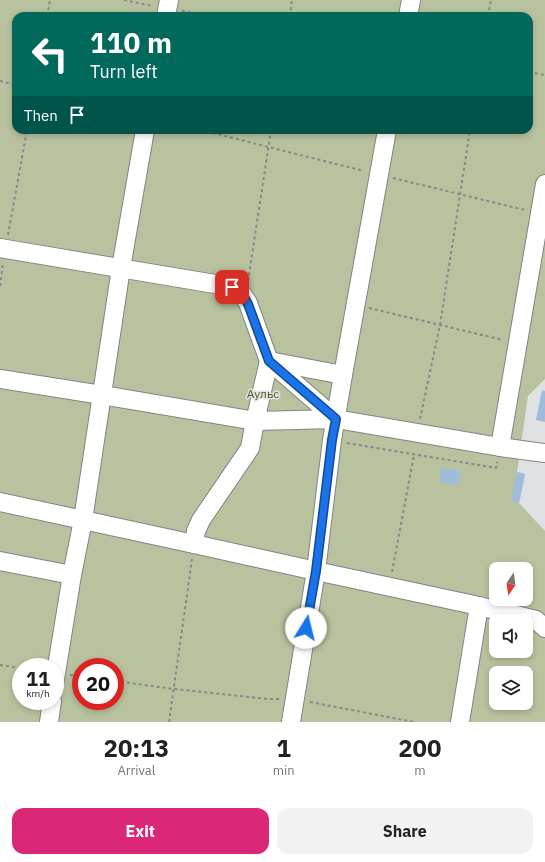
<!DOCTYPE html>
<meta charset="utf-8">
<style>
:root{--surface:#fff;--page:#f2f2f2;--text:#222;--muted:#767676;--accent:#db2777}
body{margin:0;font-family:"IBM Plex Sans",sans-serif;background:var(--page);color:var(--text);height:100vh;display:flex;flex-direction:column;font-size:15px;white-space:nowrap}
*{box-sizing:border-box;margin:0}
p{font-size:13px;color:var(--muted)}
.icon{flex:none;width:22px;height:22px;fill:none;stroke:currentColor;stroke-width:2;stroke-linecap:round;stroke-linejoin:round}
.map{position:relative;height:722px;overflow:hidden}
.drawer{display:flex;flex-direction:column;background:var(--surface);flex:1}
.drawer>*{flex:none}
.guide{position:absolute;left:12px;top:12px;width:521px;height:122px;border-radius:12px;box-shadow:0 2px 6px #0003;background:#00695c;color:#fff;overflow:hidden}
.needle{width:26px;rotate:193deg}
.tools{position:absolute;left:489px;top:562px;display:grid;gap:8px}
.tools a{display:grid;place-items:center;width:44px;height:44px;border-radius:8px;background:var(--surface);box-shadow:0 2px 6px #0003;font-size:20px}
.speed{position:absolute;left:12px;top:658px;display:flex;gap:8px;font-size:20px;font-weight:700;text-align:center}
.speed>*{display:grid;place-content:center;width:52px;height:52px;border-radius:50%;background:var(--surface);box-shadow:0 2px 6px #0003;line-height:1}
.speed small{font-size:10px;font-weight:400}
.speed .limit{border:6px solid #d22;background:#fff;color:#111}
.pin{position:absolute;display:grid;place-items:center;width:34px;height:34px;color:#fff;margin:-17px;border-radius:8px;box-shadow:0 2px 6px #0006}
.me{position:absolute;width:44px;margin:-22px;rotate:9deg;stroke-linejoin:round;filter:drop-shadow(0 0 3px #0008)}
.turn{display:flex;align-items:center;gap:14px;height:84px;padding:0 12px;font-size:18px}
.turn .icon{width:52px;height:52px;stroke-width:2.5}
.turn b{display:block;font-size:28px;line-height:34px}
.then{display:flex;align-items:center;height:38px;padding:0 12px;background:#0003;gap:8px;font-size:15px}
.eta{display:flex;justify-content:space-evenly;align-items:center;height:68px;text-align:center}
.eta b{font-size:24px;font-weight:700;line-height:28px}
.button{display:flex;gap:8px;margin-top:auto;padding:8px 12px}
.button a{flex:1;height:46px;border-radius:12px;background:var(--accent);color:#fff;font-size:16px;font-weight:700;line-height:46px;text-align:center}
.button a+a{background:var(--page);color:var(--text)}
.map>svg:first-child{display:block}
.green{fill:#b9c29e;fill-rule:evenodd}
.building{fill:#9fbdda}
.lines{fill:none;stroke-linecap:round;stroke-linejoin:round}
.minor-casing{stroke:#828486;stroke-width:20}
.path{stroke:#87898a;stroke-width:2;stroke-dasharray:3 3;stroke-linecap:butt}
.minor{stroke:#fff;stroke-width:18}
.route-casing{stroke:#114b97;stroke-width:10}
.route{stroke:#1a73e8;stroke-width:7}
.labels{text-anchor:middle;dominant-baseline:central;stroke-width:3;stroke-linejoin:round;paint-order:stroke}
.park-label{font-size:12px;fill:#505c21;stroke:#dfe1e3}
</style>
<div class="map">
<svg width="545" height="722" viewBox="0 0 545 722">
<rect width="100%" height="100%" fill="#dfe1e3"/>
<path class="green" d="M0 0H545V379L528 396 517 472 525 474 519 503 545 531V722H0ZM16 16H529V130H16ZM496 569H526V599H496ZM496 621H526V651H496ZM21 667H55V701H21ZM81 667H115V701H81ZM496 673H526V703H496Z"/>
<g class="building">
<polygon points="542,390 545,391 545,422 536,420"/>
<polygon points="441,468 461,471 458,485 439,482"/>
<polygon points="517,472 525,474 519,503 511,501"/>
</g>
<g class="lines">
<defs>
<g id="minor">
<polyline points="166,16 169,0"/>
<polyline points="408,16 411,0"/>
<polyline points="0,248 233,287 243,295 248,303 269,361 336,419"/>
<polyline points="0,379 102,395 255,421 336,419 500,447 545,453"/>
<polyline points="500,447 545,184"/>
<polyline points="0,502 194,544 196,531 201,520 250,448 255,421 269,361 343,375 387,130"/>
<polyline points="194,544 316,571 332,440 343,375"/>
<polyline points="0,561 72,575"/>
<polyline points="55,679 72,575 83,520 121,268 145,130"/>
<polyline points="49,722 52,701"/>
<polyline points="291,722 316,571 479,606 536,620 545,628"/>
<polyline points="460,722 479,606"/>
</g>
</defs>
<use href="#minor" class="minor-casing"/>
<g class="path">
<polyline points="124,0 153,6"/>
<polyline points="182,11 209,16"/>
<polyline points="47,16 50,0"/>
<polyline points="290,16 292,0"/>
<polyline points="488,16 491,0"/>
<polyline points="529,72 545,75"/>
<polyline points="0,81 16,85"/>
<polyline points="201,130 364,171"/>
<polyline points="393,178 525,210"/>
<polyline points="8,235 27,130"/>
<polyline points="248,281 271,130"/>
<polyline points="0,286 3,263"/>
<polyline points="369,308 503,340"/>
<polyline points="420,419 440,325 470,130"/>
<polyline points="347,443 496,468 497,462"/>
<polyline points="392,572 414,455"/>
<polyline points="0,665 21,668"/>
<polyline points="70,675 81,676"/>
<polyline points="115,681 174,689 268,699 279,699"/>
<polyline points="310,702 414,722"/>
<polyline points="169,722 192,559"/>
</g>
<use href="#minor" class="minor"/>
</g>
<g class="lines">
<defs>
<polyline id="route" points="232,287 243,295 248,304 269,361 336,419 332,440 316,571 306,628"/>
</defs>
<use href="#route" class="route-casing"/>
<use href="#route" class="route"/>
</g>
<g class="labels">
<g class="park-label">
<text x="263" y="393">Аульс</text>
</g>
</g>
</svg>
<div class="tools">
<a><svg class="needle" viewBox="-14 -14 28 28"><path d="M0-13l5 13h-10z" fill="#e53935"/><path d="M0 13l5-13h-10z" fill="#767676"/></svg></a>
<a><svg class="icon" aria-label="sound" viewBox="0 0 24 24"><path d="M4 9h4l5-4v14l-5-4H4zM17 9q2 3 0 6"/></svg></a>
<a><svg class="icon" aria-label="layers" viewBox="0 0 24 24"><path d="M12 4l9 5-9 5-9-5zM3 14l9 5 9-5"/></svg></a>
</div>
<div class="speed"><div>11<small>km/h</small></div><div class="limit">20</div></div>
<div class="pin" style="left:232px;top:287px;background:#d93025"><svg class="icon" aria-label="arrive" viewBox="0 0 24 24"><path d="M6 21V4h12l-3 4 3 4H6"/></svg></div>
<svg class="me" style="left:306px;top:628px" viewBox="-20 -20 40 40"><circle r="19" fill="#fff"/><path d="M0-13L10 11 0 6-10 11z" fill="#1a73e8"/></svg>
<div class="guide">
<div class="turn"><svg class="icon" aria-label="left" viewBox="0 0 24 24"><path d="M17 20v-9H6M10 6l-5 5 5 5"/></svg><div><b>110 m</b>Turn left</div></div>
<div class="then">Then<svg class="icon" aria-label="arrive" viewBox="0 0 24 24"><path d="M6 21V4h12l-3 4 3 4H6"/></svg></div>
</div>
</div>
<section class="drawer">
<div class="eta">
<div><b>20:13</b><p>Arrival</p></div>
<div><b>1</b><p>min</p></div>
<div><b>200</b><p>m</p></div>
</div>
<div class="button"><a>Exit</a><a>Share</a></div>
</section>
